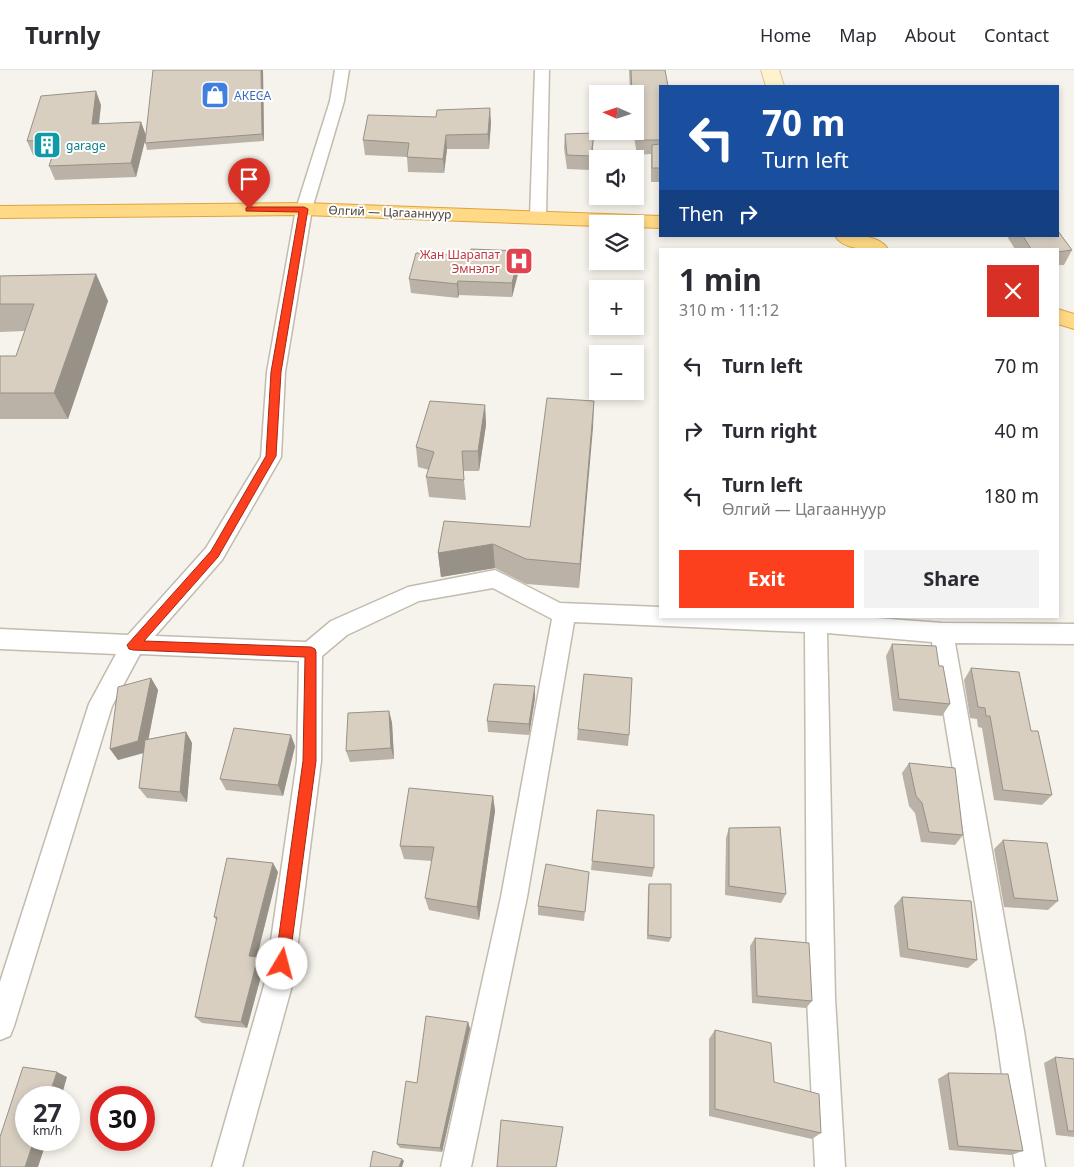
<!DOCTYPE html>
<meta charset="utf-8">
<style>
:root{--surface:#fff;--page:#f2f2f3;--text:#2b2b33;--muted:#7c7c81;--line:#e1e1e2;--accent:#fc3f1d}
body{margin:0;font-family:"Noto Sans",sans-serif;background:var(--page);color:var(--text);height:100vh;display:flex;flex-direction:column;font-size:19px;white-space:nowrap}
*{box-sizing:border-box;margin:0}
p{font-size:16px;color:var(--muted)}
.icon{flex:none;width:28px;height:28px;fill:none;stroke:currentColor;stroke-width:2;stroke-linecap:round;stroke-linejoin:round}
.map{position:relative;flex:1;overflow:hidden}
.side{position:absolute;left:659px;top:178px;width:400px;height:370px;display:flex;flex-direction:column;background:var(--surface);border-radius:0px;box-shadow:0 2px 8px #0003}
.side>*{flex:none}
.banner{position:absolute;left:659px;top:15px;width:400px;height:152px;border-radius:0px;box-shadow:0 2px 8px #0003;background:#1a4fa0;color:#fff;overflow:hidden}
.needle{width:32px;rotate:273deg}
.fabs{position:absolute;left:589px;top:15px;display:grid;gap:10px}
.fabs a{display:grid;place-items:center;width:55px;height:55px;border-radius:0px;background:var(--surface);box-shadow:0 2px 8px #0003;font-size:25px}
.speed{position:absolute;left:15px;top:1016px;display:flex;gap:10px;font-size:25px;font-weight:700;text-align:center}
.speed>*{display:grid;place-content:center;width:65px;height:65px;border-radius:50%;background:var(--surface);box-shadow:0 2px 8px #0003;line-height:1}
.speed small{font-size:12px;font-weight:400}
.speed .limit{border:8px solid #d22;background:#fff;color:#111}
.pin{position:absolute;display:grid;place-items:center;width:42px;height:42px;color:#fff;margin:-51px -21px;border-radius:50% 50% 50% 0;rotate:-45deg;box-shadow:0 0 5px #0007}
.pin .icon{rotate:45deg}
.me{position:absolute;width:55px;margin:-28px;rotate:8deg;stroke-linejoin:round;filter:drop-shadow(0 0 4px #0008)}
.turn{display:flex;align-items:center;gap:18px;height:105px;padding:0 20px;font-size:22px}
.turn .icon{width:65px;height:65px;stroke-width:2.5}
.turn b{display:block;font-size:35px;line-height:42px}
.then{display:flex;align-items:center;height:48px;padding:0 20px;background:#0003;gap:10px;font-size:19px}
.round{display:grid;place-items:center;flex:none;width:52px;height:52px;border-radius:0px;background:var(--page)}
.overview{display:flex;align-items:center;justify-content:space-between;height:85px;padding:0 20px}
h1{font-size:30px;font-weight:700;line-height:38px}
.cta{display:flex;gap:10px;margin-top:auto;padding:10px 20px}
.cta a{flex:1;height:58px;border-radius:0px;background:var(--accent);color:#fff;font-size:20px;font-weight:700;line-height:58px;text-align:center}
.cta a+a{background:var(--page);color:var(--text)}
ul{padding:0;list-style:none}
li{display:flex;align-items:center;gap:15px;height:65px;padding:0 20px}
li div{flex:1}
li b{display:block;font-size:19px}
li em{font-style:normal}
header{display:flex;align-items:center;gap:30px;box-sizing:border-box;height:70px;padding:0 25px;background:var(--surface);border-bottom:1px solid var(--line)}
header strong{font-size:24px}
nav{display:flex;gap:28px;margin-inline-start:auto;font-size:18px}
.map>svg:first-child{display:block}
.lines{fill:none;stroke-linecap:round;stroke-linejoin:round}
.minor-casing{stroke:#c2bbae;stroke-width:3}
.secondary-casing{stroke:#d6c79b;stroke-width:2}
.trunk-casing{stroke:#e0a43c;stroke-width:2}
.minor{fill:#fff;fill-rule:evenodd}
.secondary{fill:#fff3cd;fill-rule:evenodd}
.trunk{fill:#ffd985;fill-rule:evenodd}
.wall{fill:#bab2a6}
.shaded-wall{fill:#979187}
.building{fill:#d8cfc1;stroke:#979187}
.route{fill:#fc3f1d;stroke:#a42913}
.labels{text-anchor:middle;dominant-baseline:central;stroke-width:4;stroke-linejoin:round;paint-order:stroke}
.far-shop-label{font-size:12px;fill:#366cbe;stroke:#fff;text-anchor:start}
.far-culture-label{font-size:12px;fill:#0d838f;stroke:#fff;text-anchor:start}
.far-street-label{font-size:12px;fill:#4b4439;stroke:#fff}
.far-health-label{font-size:12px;fill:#be3a42;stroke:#fff;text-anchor:end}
</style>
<header>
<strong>Turnly</strong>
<nav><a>Home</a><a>Map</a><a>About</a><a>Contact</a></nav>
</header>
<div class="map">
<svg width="1074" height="1097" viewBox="0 0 1074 1097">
<rect width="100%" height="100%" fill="#f6f3ec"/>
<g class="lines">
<defs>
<g id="minor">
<polygon points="335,0 349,0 344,31 312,139 285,302 281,387 222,490 155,566 306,572 331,551 408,517 495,500 560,533 660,537 660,546 850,546 942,553 1074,554 1074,574 955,573 1024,961 1045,1097 1015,1097 996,961 932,572 827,563 835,928 845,1097 815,1097 807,928 805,562 574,552 527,827 471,1097 441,1097 501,827 552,549 493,518 419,531 347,565 322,586 321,691 293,912 242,1097 212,1097 265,912 297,691 299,591 140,584 112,636 14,956 10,966 0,970 0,912 89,634 116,584 0,579 0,559 128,565 206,478 261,387 267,302 296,139 330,31"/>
<polygon points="535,0 549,0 546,147 544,151 532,151 530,147"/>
</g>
<polygon id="secondary" points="761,0 779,0 784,16 766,16"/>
<g id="trunk">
<polygon points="304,133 660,146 660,158 635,157 635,154 598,154 598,156 304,145 0,148 0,136"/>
<path d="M835 166C851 166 878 163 888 179 872 179 845 182 835 166Z"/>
<polygon points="1058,239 1074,244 1074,259 1058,254"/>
</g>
</defs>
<use href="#minor" class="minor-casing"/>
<use href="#secondary" class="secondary-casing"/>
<use href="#trunk" class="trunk-casing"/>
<use href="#minor" class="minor"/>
<use href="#secondary" class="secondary"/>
<use href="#trunk" class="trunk"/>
</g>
<g class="wall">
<polygon points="263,0 264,71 147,80 145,71 136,107 55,110 49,96 53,84 33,85 27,71 101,35 99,54 141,52 146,65"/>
<polygon points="629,0 665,0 660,16 660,112 651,112 651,84 637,85 633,61 635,61 635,24 630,24"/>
<polygon points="491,52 489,79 447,79 444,103 408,102 407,87 365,85 363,70"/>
<polygon points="565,64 593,78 590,100 567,99 564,78"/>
<polygon points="1009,166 1058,166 1072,180 1064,195 1058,195 1058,179 1015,179 1008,168"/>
<polygon points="470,186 520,196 512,227 459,225 458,228 411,223 409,209"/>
<polygon points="96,204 108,231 68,349 0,349 0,286 16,286 25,261 0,262 0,206"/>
<polygon points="594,331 579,518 526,514 495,498 441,507 438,483 530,457"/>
<polygon points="485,335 486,355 479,401 463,401 466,430 429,427 426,407 429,400 418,397 416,377"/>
<polygon points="892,574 950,634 942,646 893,641 886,586"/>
<polygon points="971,598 1031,661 1052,725 1042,735 994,730 982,658 978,657 977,649 970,648 964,610"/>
<polygon points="151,608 158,620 148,669 186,662 192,673 187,732 147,728 139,718 144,683 118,690 110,679"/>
<polygon points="535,628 529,665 488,662 487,651"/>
<polygon points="389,641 392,653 394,689 350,692 346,681"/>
<polygon points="578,659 629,665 628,676 577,670"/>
<polygon points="295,676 283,726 226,720 220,709"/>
<polygon points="909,693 963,765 955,775 921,772 915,743 909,736 902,703"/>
<polygon points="493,726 495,741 479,850 429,840 425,828 432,791 404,789 400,776"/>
<polygon points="597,740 654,798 652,807 591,800"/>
<polygon points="729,758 786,824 781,833 725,825 726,768"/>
<polygon points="1003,770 1058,831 1048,840 1004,837 994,779"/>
<polygon points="278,802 257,887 264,895 247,958 202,953 195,947 217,851 214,847"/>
<polygon points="589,802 584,851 538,845 538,836"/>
<polygon points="649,814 671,868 669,872 647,869 648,819"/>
<polygon points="902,827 977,890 968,898 900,887 894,836"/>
<polygon points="755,868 812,931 806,938 752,933 750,876"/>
<polygon points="468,952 470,959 442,1082 400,1078 397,1074"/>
<polygon points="715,960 774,1012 821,1063 812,1069 709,1046 709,969"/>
<polygon points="1055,987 1074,989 1074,1067 1056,1065 1044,993"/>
<polygon points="948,1003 1023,1081 1011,1085 949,1080 938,1009"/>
</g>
<g class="shaded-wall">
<polygon points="261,0 263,0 264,71 262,64"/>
<polygon points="96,21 101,35 97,68 92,54"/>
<polygon points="490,38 491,52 489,79 488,64"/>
<polygon points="141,52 146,66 136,107 131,93"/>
<polygon points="594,63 593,78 590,100 591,86"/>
<polygon points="446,65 447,79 444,103 443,89"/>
<polygon points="520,181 520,196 512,227 512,213"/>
<polygon points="96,204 108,231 68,349 54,323"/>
<polygon points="458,211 459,225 458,228 457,214"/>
<polygon points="594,331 593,358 579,518 580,494"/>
<polygon points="485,335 486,355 479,401 478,381"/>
<polygon points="493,474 495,498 441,507 438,483"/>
<polygon points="151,608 158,620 146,682 118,690 110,679"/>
<polygon points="535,616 535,628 529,665 529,654"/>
<polygon points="389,641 392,653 394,689 391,678"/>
<polygon points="186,662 192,673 187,732 180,722"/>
<polygon points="291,665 295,676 283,726 278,715"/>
<polygon points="493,726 495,741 479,850 477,837"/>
<polygon points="273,793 278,802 255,894 249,886"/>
<polygon points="258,887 264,895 247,958 241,952"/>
<polygon points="468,952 470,959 442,1082 440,1078"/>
<polygon points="57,1002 67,1007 61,1028 48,1028"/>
<polygon points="34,1070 47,1070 38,1097 25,1097"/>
<polygon points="402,1089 404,1091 402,1097 399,1097"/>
</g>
<g class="building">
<polygon points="153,0 261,0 262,64 145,73"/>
<polygon points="631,0 665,0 668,16 660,16 660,70 639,70 635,53 635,24 632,24"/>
<polygon points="96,21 92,54 141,52 131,93 49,96 58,69 27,71 41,26"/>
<polygon points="490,38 488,64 446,65 443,89 407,87 409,73 363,70 368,45 436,47 437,40"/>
<polygon points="594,63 591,86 567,85 565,64"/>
<polygon points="660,74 660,98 652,98 652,75"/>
<polygon points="1058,161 1072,180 1058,182 1058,179 1031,179 1023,166 1058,166"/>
<polygon points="471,179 520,181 512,213 458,211 457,214 409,209 416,183 470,186"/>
<polygon points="96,204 54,323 0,323 0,286 16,286 34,234 0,234 0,206"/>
<polygon points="547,328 594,331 580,494 526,489 493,474 438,483 444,451 530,457"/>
<polygon points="430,331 485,335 478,381 462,381 464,410 426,407 434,382 416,377"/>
<polygon points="892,574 936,576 939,596 943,596 950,634 899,629"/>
<polygon points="971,598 1019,602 1031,661 1038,661 1052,725 1003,720 990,646 986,646 985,638 978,637"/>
<polygon points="584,604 632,608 629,665 578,659"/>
<polygon points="151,608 138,671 110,679 118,617"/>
<polygon points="494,614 535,616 529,654 487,651"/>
<polygon points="389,641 391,678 346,681 348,643"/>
<polygon points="234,658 291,665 278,715 220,709"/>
<polygon points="186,662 180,722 139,718 145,670"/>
<polygon points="909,693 955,698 963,765 929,762 922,733 916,726"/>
<polygon points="409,718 493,726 477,837 425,828 434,777 400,776"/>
<polygon points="597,740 654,745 654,798 592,791"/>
<polygon points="780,757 786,824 729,816 729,758"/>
<polygon points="1003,770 1047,773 1058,831 1014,828"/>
<polygon points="227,788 273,793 249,886 258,887 241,952 195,947 217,847 214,847"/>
<polygon points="546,794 589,802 585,842 538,836"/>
<polygon points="649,814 671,814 671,868 648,865"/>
<polygon points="902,827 971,831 977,890 908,879"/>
<polygon points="755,868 809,873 812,931 757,926"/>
<polygon points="426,946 468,952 440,1078 397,1074 406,1011 417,1013"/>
<polygon points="715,960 771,973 774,1012 819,1024 821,1063 715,1039"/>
<polygon points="1055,987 1074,989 1074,1061 1068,1061"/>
<polygon points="23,997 57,1002 48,1028 26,1028 26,1070 34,1070 25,1097 0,1097 0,1067"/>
<polygon points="948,1003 1008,1004 1023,1081 958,1076"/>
<polygon points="501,1050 563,1057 556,1097 497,1097"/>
<polygon points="373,1081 402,1089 399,1097 370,1097"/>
</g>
<polygon class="route" points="249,137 304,137 308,139 281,302 276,386 218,487 144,571 311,577 315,579 316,582 316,691 289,894 287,898 282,900 277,898 275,894 303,691 305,587 133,580 129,579 127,575 211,481 266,386 271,302 299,142 246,141 246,138"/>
<defs>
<symbol id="shop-square" viewBox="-11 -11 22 22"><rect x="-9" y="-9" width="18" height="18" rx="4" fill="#3f7fe0" stroke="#fff"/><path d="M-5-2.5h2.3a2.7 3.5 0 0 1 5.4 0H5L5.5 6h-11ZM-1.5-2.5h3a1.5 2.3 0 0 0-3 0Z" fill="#fff"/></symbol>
<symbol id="building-square" viewBox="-11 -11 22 22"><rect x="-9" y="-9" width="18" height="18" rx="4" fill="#0f9aa8" stroke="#fff"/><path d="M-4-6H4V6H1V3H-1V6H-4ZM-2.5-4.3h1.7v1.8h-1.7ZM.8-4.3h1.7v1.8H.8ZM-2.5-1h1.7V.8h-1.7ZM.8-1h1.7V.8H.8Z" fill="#fff"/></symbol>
<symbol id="hospital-square" viewBox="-11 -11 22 22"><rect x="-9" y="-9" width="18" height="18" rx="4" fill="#e0444e" stroke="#fff"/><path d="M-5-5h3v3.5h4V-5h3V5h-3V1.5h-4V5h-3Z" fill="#fff"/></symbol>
</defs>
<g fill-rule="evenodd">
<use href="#shop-square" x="199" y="9" width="32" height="32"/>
<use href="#building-square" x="31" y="59" width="32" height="32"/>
<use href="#hospital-square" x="503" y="175" width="32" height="32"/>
</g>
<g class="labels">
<g class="far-shop-label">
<text x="234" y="25">АКЕСА</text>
</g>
<g class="far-culture-label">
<text x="66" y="75">garage</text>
</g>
<g class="far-street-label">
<text transform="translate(390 142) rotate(2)">Өлгий — Цагааннуур</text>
</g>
<g class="far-health-label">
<text x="500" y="184">Жан Шарапат<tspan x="500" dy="14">Эмнэлэг</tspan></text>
</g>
</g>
</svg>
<div class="fabs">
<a><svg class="needle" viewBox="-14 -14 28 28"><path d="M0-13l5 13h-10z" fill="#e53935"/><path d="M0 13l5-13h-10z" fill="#7c7c81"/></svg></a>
<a><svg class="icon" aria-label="sound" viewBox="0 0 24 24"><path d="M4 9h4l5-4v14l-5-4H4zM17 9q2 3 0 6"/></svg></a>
<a><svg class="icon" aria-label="layers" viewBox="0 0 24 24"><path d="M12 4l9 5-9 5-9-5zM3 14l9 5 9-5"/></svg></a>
<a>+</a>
<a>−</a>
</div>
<div class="speed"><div>27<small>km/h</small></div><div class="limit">30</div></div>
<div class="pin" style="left:249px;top:139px;background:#d93025"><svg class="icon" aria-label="arrive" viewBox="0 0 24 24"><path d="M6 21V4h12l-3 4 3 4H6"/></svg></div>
<svg class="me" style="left:282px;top:894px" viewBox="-20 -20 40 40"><circle r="19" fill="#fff"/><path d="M0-13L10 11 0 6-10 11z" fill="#fc3f1d"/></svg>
<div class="banner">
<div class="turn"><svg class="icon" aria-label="left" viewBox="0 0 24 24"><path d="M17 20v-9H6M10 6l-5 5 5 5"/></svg><div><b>70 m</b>Turn left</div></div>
<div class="then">Then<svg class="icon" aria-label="right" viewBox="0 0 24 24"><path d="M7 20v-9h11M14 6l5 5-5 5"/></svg></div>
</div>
<section class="side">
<div class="overview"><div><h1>1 min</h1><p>310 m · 11:12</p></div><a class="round" style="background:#d93025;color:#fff"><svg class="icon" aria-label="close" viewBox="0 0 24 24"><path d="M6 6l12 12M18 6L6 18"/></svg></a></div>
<ul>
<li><svg class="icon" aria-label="left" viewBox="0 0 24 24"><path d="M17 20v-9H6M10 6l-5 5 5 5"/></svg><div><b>Turn left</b></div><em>70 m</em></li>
<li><svg class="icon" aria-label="right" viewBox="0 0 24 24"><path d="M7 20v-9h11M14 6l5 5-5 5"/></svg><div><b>Turn right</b></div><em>40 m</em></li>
<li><svg class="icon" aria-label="left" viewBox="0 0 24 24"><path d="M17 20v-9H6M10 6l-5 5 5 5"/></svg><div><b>Turn left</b><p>Өлгий — Цагааннуур</p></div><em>180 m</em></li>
</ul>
<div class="cta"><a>Exit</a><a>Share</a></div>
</section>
</div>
